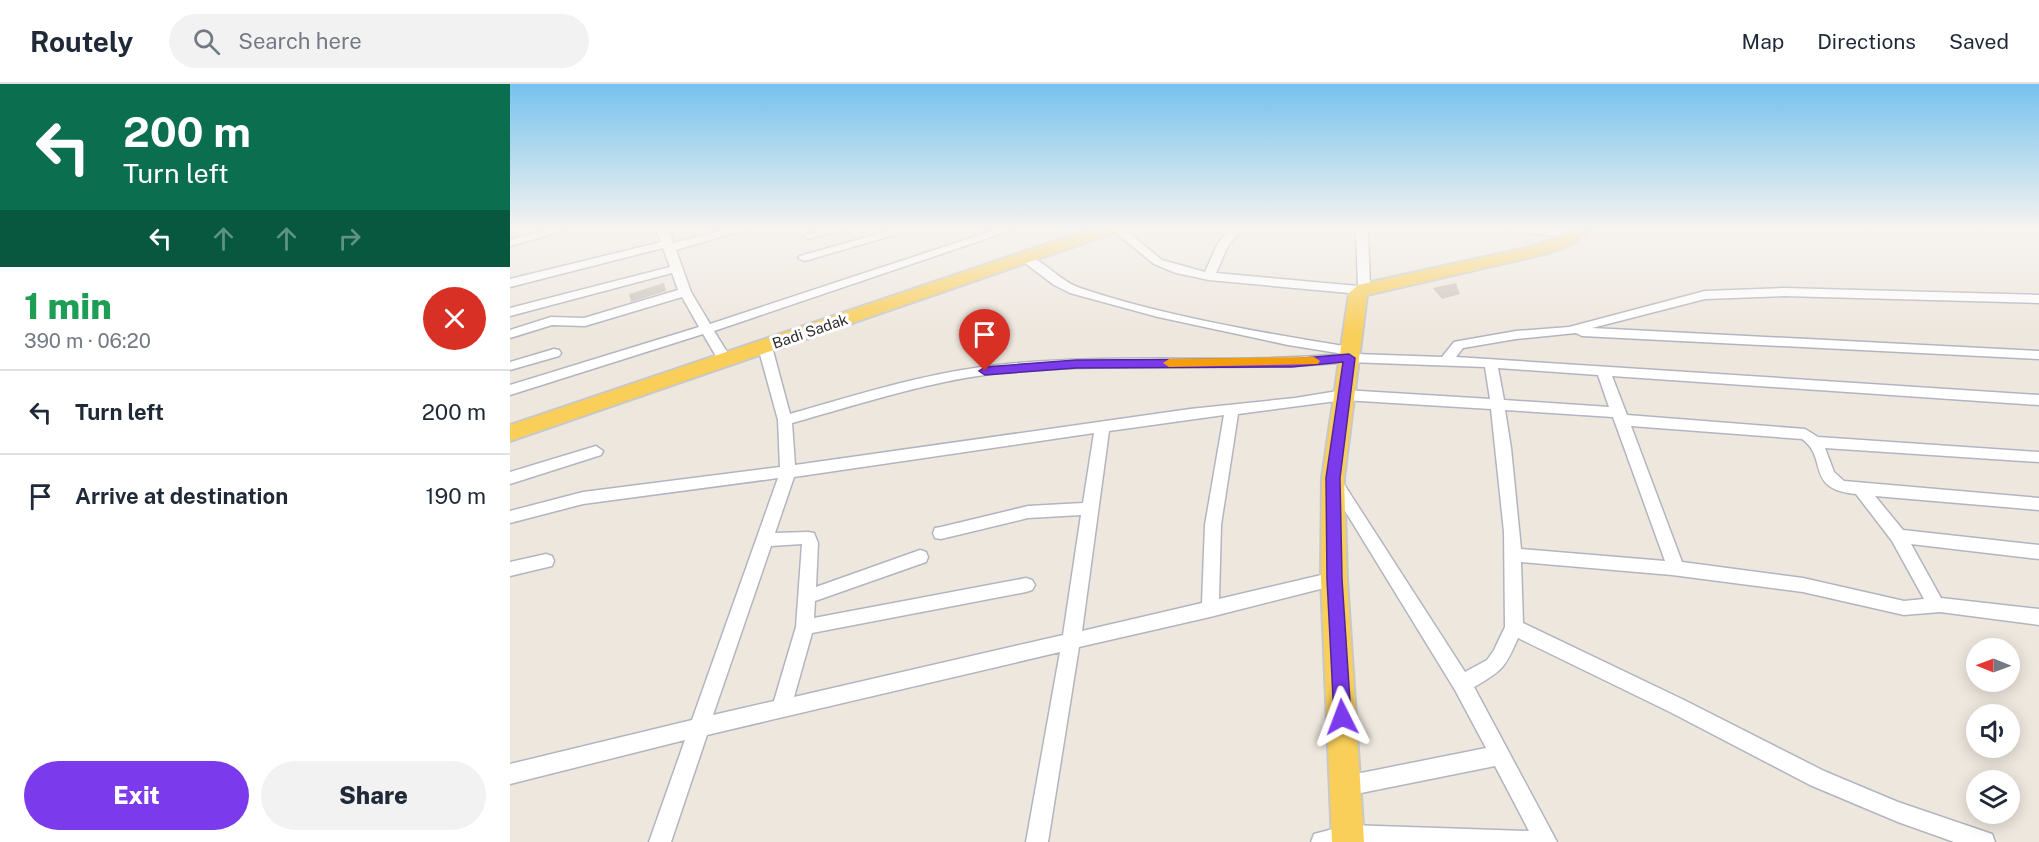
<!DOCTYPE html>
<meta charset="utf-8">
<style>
:root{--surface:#fff;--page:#f2f2f3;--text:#1f2937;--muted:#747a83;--line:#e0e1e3;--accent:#7c3aed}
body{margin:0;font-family:"Public Sans",sans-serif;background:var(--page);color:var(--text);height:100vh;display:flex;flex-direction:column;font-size:22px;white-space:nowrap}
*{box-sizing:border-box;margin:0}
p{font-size:20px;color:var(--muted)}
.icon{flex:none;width:33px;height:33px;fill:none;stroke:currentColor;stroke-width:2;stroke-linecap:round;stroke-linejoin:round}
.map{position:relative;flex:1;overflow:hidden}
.side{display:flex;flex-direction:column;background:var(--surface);width:510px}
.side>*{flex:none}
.hud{background:#0b6e4f;color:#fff;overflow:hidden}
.needle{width:39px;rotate:271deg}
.buttons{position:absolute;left:1456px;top:554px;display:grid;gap:12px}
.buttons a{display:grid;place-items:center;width:54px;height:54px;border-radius:50%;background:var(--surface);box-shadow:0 3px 15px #0003;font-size:30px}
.pin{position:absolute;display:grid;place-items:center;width:51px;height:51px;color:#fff;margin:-62px -26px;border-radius:50% 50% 50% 0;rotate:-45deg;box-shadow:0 0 6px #0007}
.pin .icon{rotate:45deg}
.me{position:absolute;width:66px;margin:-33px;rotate:357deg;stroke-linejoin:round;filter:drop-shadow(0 0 4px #0008)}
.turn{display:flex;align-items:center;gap:21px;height:126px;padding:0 24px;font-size:27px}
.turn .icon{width:78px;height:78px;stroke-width:2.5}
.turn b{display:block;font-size:42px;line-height:51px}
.lanes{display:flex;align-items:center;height:57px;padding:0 24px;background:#0003;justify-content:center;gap:30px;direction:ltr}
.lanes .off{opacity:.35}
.round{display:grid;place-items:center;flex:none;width:63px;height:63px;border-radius:32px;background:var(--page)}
.overview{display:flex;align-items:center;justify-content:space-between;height:102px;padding:0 24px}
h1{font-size:36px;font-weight:800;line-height:45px;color:#1e9e55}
.action{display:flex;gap:12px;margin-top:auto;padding:12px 24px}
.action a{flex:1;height:69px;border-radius:36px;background:var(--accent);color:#fff;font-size:24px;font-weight:800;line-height:69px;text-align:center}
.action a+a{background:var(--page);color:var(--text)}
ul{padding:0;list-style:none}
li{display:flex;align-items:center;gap:18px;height:84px;padding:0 24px;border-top:2px solid var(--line)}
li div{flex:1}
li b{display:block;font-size:22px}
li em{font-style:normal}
header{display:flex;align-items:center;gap:36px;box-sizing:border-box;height:84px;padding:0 30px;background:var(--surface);border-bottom:2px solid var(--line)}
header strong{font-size:28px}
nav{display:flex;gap:33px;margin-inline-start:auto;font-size:21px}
.search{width:420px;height:54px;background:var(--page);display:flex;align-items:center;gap:15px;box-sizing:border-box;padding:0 21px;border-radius:33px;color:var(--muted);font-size:22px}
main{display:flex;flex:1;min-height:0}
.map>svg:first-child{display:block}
.building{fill:#c9c5bc}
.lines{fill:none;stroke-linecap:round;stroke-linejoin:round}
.minor-casing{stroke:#b2b5c0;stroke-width:3}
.primary-casing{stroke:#c8c8c8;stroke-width:4}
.minor{fill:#fff;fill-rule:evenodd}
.primary{fill:#f9ce59;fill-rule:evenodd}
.route{fill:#7c3aed;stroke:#51269a;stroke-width:1.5}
.slow{fill:#f59e0b}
.labels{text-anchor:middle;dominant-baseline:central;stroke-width:6;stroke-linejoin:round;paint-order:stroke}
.street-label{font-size:15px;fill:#2c2c2c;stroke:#fff}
</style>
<header>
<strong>Routely</strong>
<div class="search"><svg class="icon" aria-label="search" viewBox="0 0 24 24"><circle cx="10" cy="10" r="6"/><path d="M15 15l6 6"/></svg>Search here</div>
<nav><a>Map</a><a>Directions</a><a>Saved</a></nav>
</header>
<main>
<section class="side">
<div class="hud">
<div class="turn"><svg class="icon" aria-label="left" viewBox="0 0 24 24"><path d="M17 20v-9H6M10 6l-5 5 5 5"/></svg><div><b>200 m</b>Turn left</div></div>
<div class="lanes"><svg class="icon" aria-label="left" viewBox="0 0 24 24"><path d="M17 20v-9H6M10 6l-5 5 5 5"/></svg><svg class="icon off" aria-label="ahead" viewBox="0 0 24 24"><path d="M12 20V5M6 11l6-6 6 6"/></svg><svg class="icon off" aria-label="ahead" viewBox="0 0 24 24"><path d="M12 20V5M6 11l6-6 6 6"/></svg><svg class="icon off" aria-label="right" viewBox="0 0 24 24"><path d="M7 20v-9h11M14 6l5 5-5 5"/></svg></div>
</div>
<div class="overview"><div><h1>1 min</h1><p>390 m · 06:20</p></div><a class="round" style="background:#d93025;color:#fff"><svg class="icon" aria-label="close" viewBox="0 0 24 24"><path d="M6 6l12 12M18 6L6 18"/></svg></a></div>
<ul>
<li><svg class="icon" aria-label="left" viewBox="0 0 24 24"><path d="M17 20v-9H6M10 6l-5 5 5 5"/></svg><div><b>Turn left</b></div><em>200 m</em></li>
<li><svg class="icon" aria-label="arrive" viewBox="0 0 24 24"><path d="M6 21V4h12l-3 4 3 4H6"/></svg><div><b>Arrive at destination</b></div><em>190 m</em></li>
</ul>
<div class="action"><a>Exit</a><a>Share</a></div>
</section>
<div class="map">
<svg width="1529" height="758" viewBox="0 0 1529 758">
<rect width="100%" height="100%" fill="#eee7de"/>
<g class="building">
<polygon points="154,199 156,207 121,218 119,210"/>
<polygon points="946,199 950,210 932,215 923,204"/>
</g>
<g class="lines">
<defs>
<g id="minor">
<polygon points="44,144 63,144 0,162 0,156"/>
<polygon points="146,144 158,144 163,159 222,144 241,144 166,166 181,208 200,240 491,144 508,144 204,247 222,276 220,279 210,279 193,250 0,311 0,301 189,243 172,213 75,242 42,241 0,254 0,246 41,233 74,234 168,206 162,189 0,232 0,224 160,183 153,164 0,203 0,195 151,158"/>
<polygon points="318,144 338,144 299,155 293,152"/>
<polygon points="389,144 408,144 298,176 294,177 288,174 290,172"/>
<polygon points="600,144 613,144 652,176 695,188 708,159 721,144 733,144 719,160 706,189 848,202 846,144 858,144 860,205 850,210 699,196 666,189 644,180"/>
<path d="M996 144C1014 144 1059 141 1072 151L1066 154 1002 147Z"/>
<polygon points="1355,144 1470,144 1471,145 1465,148 1361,147"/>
<path d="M515 171C535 176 549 197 570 204 653 232 753 249 840 263L845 264 847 267 845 270 932 273 944 258 949 257 1006 247 1059 243 1195 207 1274 204 1529 211V219L1274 212 1195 215 1082 244 1529 267V275L1072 252 1066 249 1006 255 953 264 946 273 1529 311V321L1102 292 1117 331 1295 345 1308 353 1529 368V378L1315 364 1324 388 1334 397 1529 414V426L1365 412 1393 446 1529 461V475L1401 460 1431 514 1529 525V541L1430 528 1394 531 1293 508 1162 491 1011 478 1013 539 1174 616 1314 687 1388 718 1482 750 1485 758H1444L1388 738 1300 701 1160 628 1008 554C995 584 992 587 964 603L1047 758H801L804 750 838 741 1019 747 985 682 836 712 829 709 826 702 829 695 836 692 976 664 945 606 818 399 815 395 818 391H828L955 588 977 576 984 566 995 543 994 448 981 325 834 316 728 330 711 441 709 515 824 488 830 490 832 495 830 500 700 533 569 563 538 758H516L550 568 197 651 161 758H139L175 656 0 700V680L182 636 268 394 73 420 0 439V427L73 408 270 383 268 336 248 263 250 260 255 259 262 263 280 330C353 309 422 287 497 280 609 269 722 280 834 270L778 261 648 233 560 209 544 201 511 176 509 174ZM839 278 975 283 980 315 834 306 785 314 680 325 285 381 282 339C354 319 424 295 499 288 612 278 726 288 839 278ZM988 284 1088 291 1099 323 994 316ZM995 326 1103 333 1155 477 1011 465 1001 364ZM714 331 695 441 692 519 572 547 599 347ZM1121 342 1292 355C1319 374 1294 405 1346 410L1382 457 1414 515 1394 517 1293 494 1172 478ZM584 349 573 419 518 422 431 443 425 444 423 449 425 454 431 455 518 434 571 431 553 551 284 613 302 549 516 508 522 506 525 501 522 496 516 494 304 534 305 517 416 478 418 473 416 468 410 466 306 503 308 459 304 449 298 448 265 449 284 393ZM292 460 286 543 264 617 203 631 261 462Z"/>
<polygon points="44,265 49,266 51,269 49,272 0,286 0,278"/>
<polygon points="86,362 93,367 91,371 0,400 0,388"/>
<polygon points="36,470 42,472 44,477 42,482 0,492 0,478"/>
</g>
<g id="primary">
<polygon points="584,144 608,144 606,148 0,357 0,341"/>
<polygon points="1063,144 1083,144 1056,163 1034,170 857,211 834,394 837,495 854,758 822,758 811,495 812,394 839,209 848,201 1024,162 1044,155"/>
</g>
</defs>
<use href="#minor" class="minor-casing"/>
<use href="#primary" class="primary-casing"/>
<use href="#minor" class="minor"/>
<use href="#primary" class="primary"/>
</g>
<linearGradient id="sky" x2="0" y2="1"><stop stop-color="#76c2ee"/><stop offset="0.58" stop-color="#f7f4f0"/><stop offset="1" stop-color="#f7f4f0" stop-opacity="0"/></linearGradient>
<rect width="1529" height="250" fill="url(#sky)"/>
<polygon class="route" points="839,270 845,274 830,394 832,495 841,633 839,639 832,641 826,639 824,633 817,495 816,394 833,278 782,283 566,284 475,291 469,287 475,283 566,276 782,275"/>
<polygon class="slow" points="804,273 810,277 808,280 659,283 653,279 659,275"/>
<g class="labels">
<g class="street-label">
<text transform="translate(300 247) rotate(-19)">Badi Sadak</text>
</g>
</g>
</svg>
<div class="buttons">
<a><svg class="needle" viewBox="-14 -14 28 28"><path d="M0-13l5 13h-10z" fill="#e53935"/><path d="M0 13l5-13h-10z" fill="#747a83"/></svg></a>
<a><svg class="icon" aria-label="sound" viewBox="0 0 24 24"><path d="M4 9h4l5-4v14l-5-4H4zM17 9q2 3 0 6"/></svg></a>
<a><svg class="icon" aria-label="layers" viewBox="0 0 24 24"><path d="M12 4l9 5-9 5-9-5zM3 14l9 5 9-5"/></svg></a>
</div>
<div class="pin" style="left:475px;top:287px;background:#d93025"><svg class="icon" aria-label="arrive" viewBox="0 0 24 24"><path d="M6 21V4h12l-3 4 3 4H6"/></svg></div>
<svg class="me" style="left:832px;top:633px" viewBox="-20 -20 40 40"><path d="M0-17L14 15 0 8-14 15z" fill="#7c3aed" stroke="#fff" stroke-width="4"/></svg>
</div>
</main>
